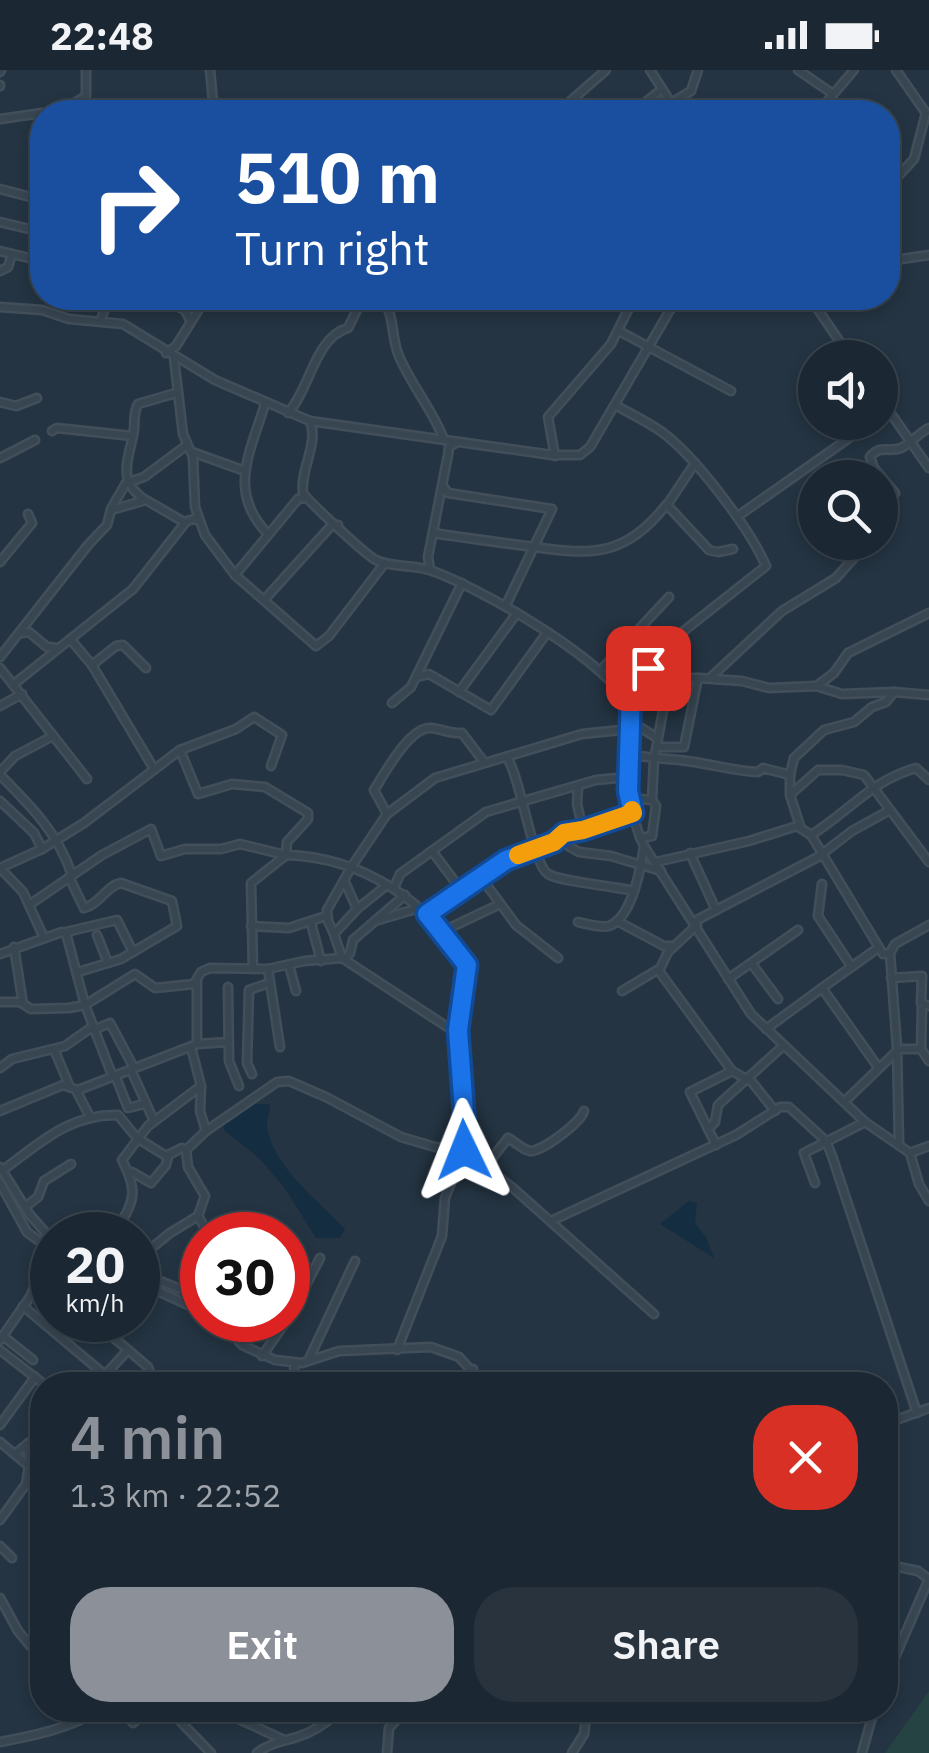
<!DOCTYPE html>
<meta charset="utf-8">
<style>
:root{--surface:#1b2732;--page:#28333e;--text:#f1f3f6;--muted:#a0a5ac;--line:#39444d;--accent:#8c9099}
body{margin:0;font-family:"IBM Plex Sans",sans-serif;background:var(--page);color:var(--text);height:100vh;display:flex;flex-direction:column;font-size:38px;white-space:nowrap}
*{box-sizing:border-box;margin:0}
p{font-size:32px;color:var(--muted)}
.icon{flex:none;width:55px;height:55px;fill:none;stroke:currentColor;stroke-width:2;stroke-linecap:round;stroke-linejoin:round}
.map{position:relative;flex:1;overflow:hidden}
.drawer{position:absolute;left:30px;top:1302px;width:868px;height:350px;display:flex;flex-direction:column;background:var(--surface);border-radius:40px;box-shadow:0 5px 15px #0003,0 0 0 2px var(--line)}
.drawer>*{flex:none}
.hud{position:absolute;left:30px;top:30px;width:870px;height:210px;border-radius:40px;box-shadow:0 5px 15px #0003,0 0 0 2px var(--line);background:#1a4fa0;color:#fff;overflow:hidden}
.controls{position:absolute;left:798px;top:270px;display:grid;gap:20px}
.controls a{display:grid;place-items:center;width:100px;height:100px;border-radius:50%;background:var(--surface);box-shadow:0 5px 15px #0003,0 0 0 2px var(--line);font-size:50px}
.speed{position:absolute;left:30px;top:1142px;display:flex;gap:20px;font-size:50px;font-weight:700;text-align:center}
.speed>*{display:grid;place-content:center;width:130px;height:130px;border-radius:50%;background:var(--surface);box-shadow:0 5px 15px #0003,0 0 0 2px var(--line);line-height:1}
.speed small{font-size:25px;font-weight:400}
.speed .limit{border:15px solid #d22;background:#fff;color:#111}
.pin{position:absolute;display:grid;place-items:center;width:85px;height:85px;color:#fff;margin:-42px;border-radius:20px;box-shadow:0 5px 15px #0006}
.me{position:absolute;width:110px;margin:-55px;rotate:358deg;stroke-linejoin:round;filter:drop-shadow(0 0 8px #0008)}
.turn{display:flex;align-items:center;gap:35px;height:210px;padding:0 40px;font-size:45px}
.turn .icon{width:130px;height:130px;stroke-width:2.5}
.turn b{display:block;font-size:70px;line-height:85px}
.round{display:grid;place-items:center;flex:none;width:105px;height:105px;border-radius:40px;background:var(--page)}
.overview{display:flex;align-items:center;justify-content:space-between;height:170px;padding:0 40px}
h1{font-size:60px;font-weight:600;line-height:75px;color:var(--accent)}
.action{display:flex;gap:20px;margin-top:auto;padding:20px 40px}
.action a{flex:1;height:115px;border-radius:40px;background:var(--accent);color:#fff;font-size:40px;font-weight:600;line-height:115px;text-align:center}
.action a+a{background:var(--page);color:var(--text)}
.status{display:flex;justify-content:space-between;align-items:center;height:70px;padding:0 50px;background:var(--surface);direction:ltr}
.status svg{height:28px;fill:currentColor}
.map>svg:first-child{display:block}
.green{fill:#264343}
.water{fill:#152d41}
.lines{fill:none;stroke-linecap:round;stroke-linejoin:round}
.minor-casing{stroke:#424f5b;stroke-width:11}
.minor{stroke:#384652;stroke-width:6}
.route-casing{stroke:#114b97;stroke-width:25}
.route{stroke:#1a73e8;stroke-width:18}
.slow{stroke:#f59e0b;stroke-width:18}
</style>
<div class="status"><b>22:48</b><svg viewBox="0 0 49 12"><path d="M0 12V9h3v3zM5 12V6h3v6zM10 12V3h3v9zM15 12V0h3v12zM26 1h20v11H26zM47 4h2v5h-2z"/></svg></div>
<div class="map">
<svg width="929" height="1683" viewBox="0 0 929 1683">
<rect width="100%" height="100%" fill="#243442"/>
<polygon class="green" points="929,1621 929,1683 885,1683"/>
<g class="water">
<path d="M254 1034H269C272 1044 266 1047 267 1057 272 1095 319 1132 345 1159L340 1168H316L284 1117 259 1088 225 1061 223 1056Z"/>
<polygon points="689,1131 697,1133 695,1153 706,1167 714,1188 660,1154"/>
</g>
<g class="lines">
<defs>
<g id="minor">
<polyline points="210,0 214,42"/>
<polyline points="650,0 677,42"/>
<polyline points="798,0 833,24"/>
<polyline points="0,2 1,0"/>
<polyline points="0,15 0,16"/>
<polyline points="671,33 691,21 698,0"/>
<polyline points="60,42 86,26 86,0"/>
<polyline points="558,42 606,0"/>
<polyline points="633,42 662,19"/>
<polyline points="818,42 854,0"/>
<polyline points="0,49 42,43"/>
<polyline points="888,117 914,89 926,43 896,0"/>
<polyline points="0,119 42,130"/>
<polyline points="0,152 42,162"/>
<polyline points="0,181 42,191"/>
<polyline points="888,191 929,185"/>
<polyline points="0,201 8,197 12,184"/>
<polyline points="160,228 185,240 190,250"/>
<path d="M381 228C396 245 390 266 399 286 411 315 433 340 444 370"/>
<polyline points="810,228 851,288"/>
<polyline points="0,237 42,240 69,249 123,254 215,310 310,351 552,385 580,385 590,377 677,228"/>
<polyline points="101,250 108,228"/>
<polyline points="619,261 731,321"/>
<polyline points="166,283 176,276 206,228"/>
<polyline points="174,288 183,364 193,387 195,437 205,465 235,505 316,576 329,566 384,494"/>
<polyline points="880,328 929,398"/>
<polyline points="0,332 16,336 37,328"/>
<path d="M265 334C250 383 227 422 268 464"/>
<path d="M615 335C631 344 648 352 662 362 695 386 750 459 766 496L671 571 633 614 632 638"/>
<path d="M288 343C310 319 315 267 348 258L363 228"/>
<path d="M310 351C319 374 300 398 303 423 309 432 367 486 376 490 392 498 412 494 429 500 474 514 622 597 632 644 631 690 623 733 644 776L751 944 865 1052 910 1083 919 1114 929 1131"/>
<polyline points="52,361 57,358 132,366"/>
<polyline points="192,382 245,401"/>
<polyline points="555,386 548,347 611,274 634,228"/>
<polyline points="0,388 35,370"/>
<polyline points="695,393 667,435 709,480 718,482 733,479"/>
<polyline points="443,416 448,423 552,439 506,535"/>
<path d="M145 430C118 411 127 393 133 366 136 354 132 345 138 334L176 323"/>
<polyline points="111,439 126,413 144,407 187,375"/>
<polyline points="738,446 872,352"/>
<path d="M880 453 895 423 874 398 870 387C880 374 888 383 901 378 910 374 919 363 929 358"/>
<path d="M433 463C467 468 501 473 535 477 595 486 627 485 667 434"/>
<polyline points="0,492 32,453 28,444"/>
<polyline points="430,499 428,487 448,385 449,377 457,372"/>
<polyline points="235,505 298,429 306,428"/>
<polyline points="265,529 331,456 338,455"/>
<polyline points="22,563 29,562 47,577 58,578"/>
<polyline points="71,570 92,595 154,699"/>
<polyline points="0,587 88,475 107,455 111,440 146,430 184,452 194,449 199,451"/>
<polyline points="92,595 116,576 123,575 146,598"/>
<polyline points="0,598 87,709"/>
<polyline points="600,601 669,527"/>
<polyline points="417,607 429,604 491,640 546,564"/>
<polyline points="710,608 782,541 836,508 868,472"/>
<polyline points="609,609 698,608 742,611 769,618 816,616 842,624 894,622 929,625"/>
<polyline points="14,614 133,519 185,453"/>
<polyline points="818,615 834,603 848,583 929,543"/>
<polyline points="459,622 517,543"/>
<polyline points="392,633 411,617 462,513"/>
<polyline points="0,636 22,624"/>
<polyline points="632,652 657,668"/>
<polyline points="657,677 684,677 698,608"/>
<path d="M180 680 198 724 232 714 265 717 308 743V749L287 772 286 785C362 787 428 831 467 895L458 959 465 1055 464 1080 445 1128 442 1166 397 1280"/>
<path d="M631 684C650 689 667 688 687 691 711 694 734 701 758 702L763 698 790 705"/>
<path d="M507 687C522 712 532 793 548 804 561 812 615 816 634 821"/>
<polyline points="0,702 15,686 51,667"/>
<path d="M0 705C31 736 58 763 72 805"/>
<polyline points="578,716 577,734 583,760"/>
<polyline points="791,724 818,700 842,700 864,705 929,792"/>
<polyline points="629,728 652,730 656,736 652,766 640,768"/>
<polyline points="652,730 654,690 669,608"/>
<polyline points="0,731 34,763 42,779"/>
<path d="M387 744 374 720C385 703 409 657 431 658 442 659 451 664 462 663L484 692"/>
<polyline points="800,756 790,725 790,705 794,688 824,660 854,652 872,637 886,632 894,622"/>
<polyline points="811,765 883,884 890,883"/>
<path d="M558 770C567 761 617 749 633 743"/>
<polyline points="432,781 462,821"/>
<polyline points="690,783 716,840"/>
<path d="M656 792 749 771 797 756 811 765C849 742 870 711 916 698L929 710"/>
<polyline points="0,798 42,779 84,753 180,680 236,659 254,647 282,665 271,696"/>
<polyline points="0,798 23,822 44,868"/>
<polyline points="480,806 516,855 558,888"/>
<path d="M69 807 84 838C100 834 106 816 121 813L172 831 177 856 121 889 78 902"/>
<polyline points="822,814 818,846 851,896"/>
<polyline points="394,818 400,804 486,742 596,710 628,707"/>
<polyline points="29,835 102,785 151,759 161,786 185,779 221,779 240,774 285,785"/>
<polyline points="357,839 387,815"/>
<polyline points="427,844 498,794 558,770 579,782 611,786 661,801"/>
<polyline points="375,851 419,838"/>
<polyline points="617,851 664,876 673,876"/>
<polyline points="695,851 818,787 852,761 890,740"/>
<path d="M578 852C586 854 601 858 609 856 632 848 641 797 644 776"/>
<polyline points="311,853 321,891"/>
<polyline points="697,855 668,882 659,901 732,1001"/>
<polyline points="251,856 289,858 326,846"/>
<polyline points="66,862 117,850 133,882"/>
<polyline points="441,862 498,835"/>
<polyline points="334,864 328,851 327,840 352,796 387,744 435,708 582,664 631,659"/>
<polyline points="97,865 108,893"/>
<polyline points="14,877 23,934"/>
<polyline points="0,884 62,862 66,863 85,935 112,1005"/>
<polyline points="342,888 334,864 357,839 344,810"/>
<polyline points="345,889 350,883 353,870 405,825"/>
<polyline points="752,894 778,929"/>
<polyline points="289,895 296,921"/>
<polyline points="253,899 251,813 285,786"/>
<polyline points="268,899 280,977"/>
<polyline points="891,908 922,906 921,933 929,936"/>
<polyline points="728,909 798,860"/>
<polyline points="197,912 197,974"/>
<polyline points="228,917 229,991 239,1016"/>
<polyline points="622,921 659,899"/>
<polyline points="0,932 20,932 31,939 69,938 85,935 135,904 155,918 194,914 201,902 210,898 268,899 304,891 342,888 458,964"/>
<polyline points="766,959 822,918"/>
<polyline points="93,960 110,953 134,998"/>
<polyline points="191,977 201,1016 200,1041 206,1061"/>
<polyline points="54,979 69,1015"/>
<polyline points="898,979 921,979 929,991"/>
<polyline points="921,979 922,936"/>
<polyline points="878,997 822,918 878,878"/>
<polyline points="0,998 12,989 65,976 92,957"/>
<polyline points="131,1000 154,1051"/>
<polyline points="252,1004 247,993 249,920 269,913"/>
<polyline points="115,1005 128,1038 144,1034"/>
<polyline points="76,1020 90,1047"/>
<polyline points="844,1032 896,982"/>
<polyline points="0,1041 63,1015 78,1020 197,974 228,972"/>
<polyline points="708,1059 715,1052 718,1035 783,976"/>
<polyline points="899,1074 897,978 890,883 895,874 929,855"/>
<polyline points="716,1075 690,1022 732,1001 752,1012 775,1041"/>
<polyline points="186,1080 206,1061 277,1012 289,1011 326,1027 401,1067 435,1077 461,1078 513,1118 654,1244"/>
<polyline points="910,1083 929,1076"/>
<path d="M486 1096 508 1068C514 1071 523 1080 530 1081 542 1082 581 1052 584 1041"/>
<polyline points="0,1097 30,1145 52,1170"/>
<path d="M3 1100C40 1073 69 1044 118 1045L137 1068 166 1086 182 1078 186 1080 188 1097 205 1126 198 1146 209 1165"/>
<polyline points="132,1102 151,1113 166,1095 168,1087"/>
<polyline points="0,1113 27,1162 51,1180"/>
<polyline points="815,1113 804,1083 865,1052"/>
<polyline points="25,1137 38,1127 44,1111 71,1094"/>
<polyline points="551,1151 736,1065 780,1037 789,1037 826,1071 832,1086 917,1343"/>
<path d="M114 1165C133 1132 140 1124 122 1090L148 1056 201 1016"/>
<polyline points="138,1189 170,1163 198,1146"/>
<polyline points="138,1202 185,1221 202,1232"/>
<polyline points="41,1206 52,1217"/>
<polyline points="138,1212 199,1240"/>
<polyline points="138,1233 138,1232"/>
<polyline points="23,1236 105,1305"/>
<polyline points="93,1250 148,1297 152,1307 145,1315"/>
<polyline points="221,1250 242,1275 275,1290 302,1293 339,1281 431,1277 459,1287 484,1315"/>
<polyline points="288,1250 320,1188"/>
<polyline points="3,1266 33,1290"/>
<polyline points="115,1269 127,1250"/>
<polyline points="0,1270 30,1227 52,1176"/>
<polyline points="0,1280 45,1315"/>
<polyline points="262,1286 287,1250"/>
<polyline points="308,1291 355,1191"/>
<polyline points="294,1294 295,1315"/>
<polyline points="96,1315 127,1281"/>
<polyline points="458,1315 473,1299"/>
<polyline points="885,1354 929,1338"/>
<polyline points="0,1355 35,1307"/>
<polyline points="0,1372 42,1407"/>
<polyline points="15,1384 42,1362"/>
<polyline points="0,1450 26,1414 29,1395 27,1374"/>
<polyline points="0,1476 12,1488"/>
<polyline points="885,1494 918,1501 929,1509 885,1610"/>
<polyline points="0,1528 18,1561 42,1590"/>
<polyline points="122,1640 133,1653 148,1640"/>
<polyline points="151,1640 177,1648 211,1683"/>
<polyline points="219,1640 282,1669"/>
<path d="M0 1672C32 1666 72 1658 98 1640"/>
<path d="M257 1683C270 1673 281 1672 297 1667 314 1662 328 1652 341 1640"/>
<polyline points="387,1683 389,1658 406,1640"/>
<polyline points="572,1683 584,1664 587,1640"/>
<polyline points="862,1683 874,1640"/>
</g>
</defs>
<use href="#minor" class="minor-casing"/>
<use href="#minor" class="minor"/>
</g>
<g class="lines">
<defs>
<polyline id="route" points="464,1080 465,1055 458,960 467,895 427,844 506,790 554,772 564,763 583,760 633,743 628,721 631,621 648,598"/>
</defs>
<use href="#route" class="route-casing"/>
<use href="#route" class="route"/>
<polyline class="slow" points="518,785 554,772 564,763 583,760 633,743 632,740"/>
</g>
</svg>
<div class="controls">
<a><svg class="icon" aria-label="sound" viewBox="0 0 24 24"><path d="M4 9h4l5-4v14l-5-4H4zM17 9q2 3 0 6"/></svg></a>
<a><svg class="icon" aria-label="search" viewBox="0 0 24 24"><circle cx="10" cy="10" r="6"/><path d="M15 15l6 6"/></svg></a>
</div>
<div class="speed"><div>20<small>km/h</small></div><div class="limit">30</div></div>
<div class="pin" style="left:648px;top:598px;background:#d93025"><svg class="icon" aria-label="arrive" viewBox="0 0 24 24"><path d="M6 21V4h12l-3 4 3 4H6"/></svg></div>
<svg class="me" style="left:464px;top:1080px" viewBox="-20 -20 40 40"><path d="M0-17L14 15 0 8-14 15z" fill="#1a73e8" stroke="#fff" stroke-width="4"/></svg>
<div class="hud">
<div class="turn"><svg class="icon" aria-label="right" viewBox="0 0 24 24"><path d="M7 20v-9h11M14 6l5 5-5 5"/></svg><div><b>510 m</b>Turn right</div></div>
</div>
<section class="drawer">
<div class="overview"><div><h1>4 min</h1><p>1.3 km · 22:52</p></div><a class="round" style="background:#d93025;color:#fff"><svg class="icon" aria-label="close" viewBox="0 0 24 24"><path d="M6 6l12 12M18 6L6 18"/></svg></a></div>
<div class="action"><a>Exit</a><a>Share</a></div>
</section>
</div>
